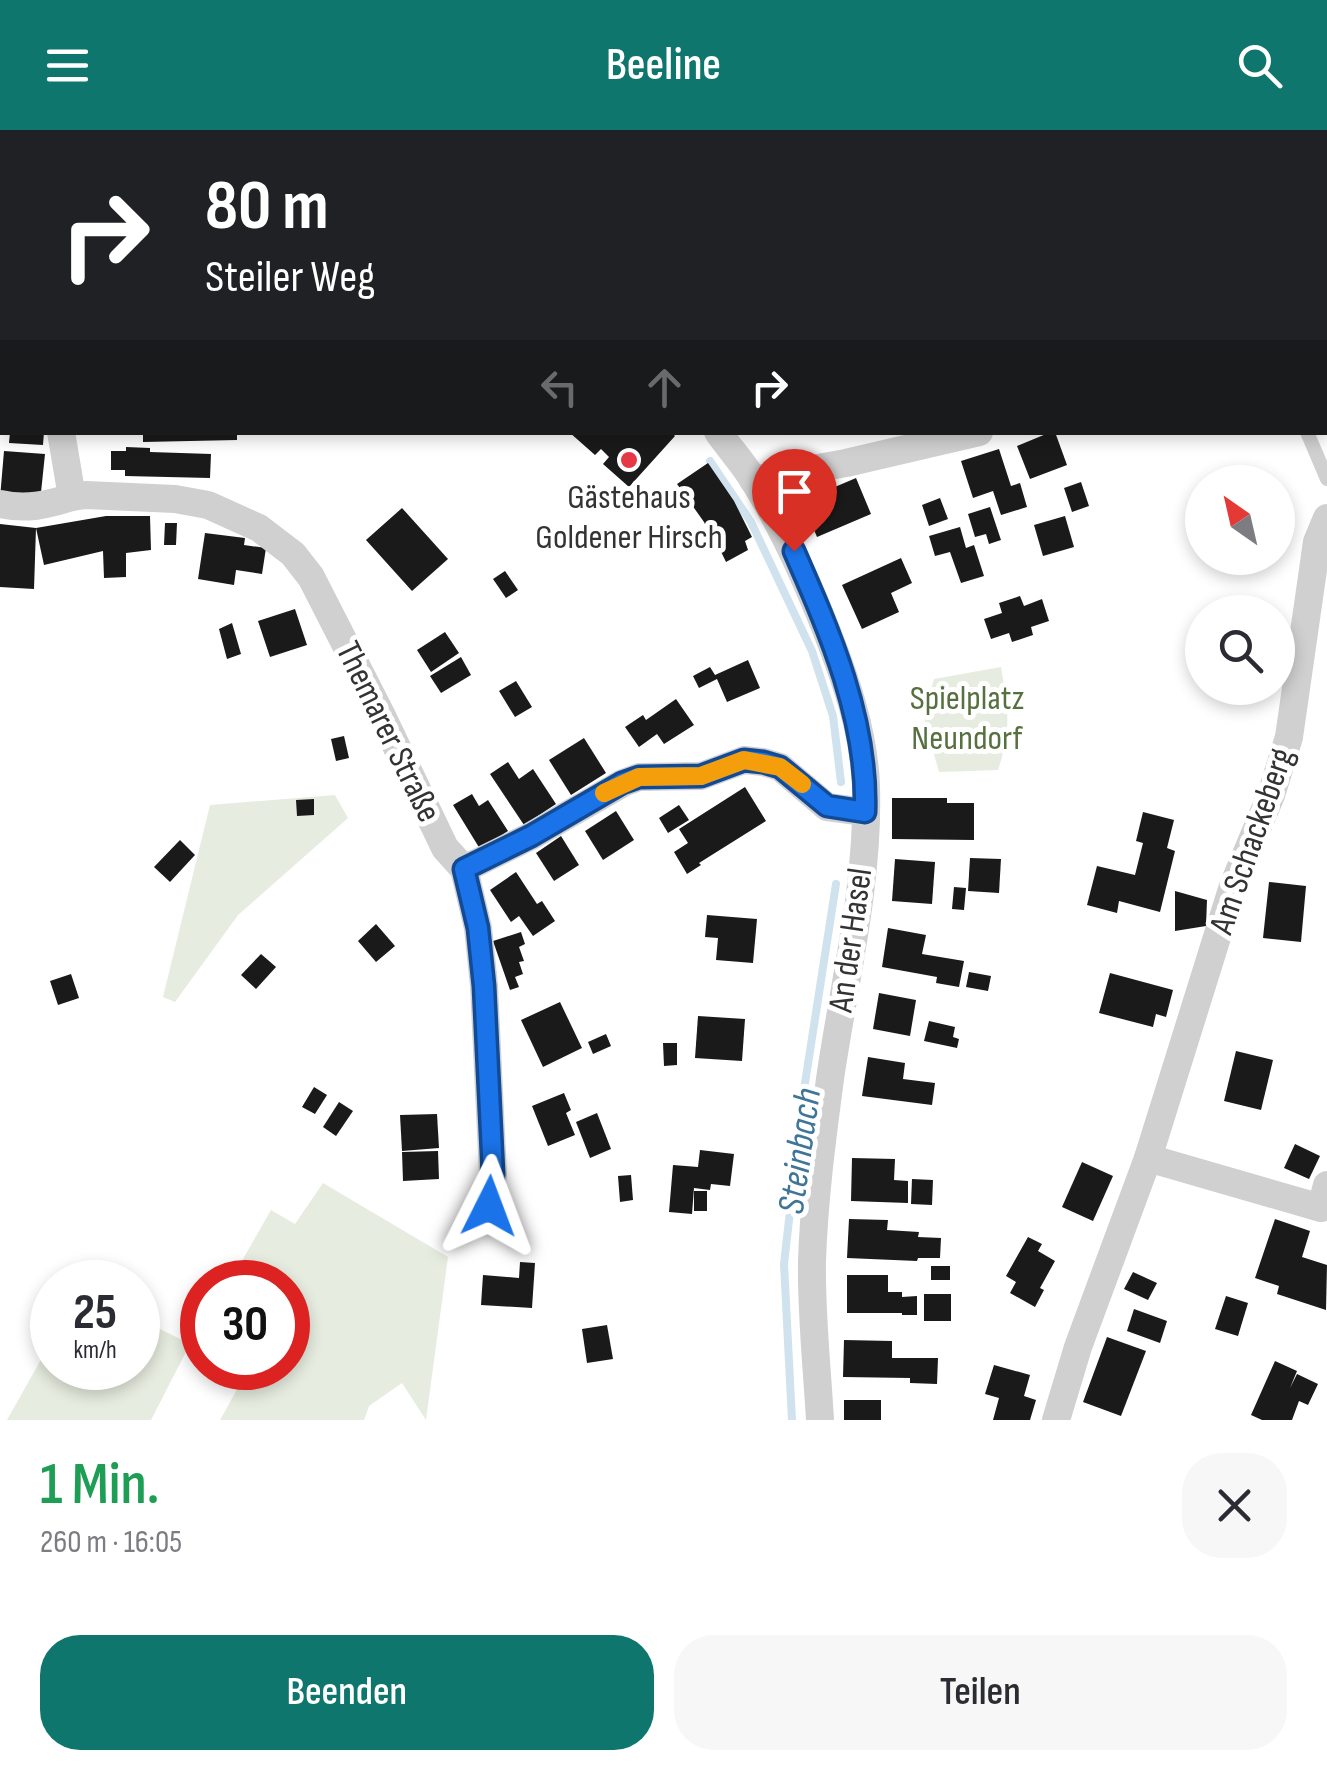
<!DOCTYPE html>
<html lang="de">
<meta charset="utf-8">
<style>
:root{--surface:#fff;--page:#f7f7f7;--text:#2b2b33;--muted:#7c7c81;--accent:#0f766e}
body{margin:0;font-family:"Sofia Sans Condensed",sans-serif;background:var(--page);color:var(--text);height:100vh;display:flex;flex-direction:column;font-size:38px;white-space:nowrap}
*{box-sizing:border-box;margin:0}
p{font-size:32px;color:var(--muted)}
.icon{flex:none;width:55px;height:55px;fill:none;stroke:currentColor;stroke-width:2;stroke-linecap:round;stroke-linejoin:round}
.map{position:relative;height:1290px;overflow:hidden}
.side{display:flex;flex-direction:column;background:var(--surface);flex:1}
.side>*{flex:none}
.guide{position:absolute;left:0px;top:0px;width:1328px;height:305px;box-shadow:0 5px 15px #0003;background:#202124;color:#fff;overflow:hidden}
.needle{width:65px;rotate:326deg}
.fabs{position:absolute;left:1185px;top:335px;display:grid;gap:20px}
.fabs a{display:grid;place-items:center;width:110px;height:110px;border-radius:50%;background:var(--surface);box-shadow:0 5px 15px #0003;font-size:50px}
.speed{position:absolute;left:30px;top:1130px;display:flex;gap:20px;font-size:50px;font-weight:700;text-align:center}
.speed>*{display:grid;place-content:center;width:130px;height:130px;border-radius:50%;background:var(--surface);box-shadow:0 5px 15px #0003;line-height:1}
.speed small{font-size:25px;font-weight:400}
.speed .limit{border:15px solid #d22;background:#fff;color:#111}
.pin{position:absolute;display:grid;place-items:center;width:85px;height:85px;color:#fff;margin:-102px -42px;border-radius:50% 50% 50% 0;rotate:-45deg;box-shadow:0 0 10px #0007}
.pin .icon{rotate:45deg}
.me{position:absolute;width:110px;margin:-55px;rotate:3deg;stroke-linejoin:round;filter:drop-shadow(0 0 8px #0008)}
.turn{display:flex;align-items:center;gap:35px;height:210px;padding:0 40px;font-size:45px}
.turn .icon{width:130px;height:130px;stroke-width:2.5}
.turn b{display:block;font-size:70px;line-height:85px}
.lanes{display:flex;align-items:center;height:95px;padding:0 40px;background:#0003;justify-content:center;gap:50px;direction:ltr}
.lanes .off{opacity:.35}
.round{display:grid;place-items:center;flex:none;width:105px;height:105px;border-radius:40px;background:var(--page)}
.summary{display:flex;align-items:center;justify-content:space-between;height:170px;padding:0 40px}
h1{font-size:60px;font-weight:600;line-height:75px;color:#1e9e55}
.primary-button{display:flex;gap:20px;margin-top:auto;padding:20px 40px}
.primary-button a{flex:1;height:115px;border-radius:40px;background:var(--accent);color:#fff;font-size:40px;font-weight:600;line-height:115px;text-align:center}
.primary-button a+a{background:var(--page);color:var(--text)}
header{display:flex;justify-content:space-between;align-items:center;height:130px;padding:0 40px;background:var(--accent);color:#fff;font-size:45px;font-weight:600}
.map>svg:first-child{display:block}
.green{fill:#e6ecdf}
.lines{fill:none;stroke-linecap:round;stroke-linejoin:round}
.stream{stroke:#cfe2ee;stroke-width:8}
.building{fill:#1a1a1a}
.service{stroke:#d0d0d0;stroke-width:14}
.minor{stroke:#d0d0d0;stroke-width:28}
.route-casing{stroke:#114b97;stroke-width:25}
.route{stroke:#1a73e8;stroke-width:18}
.slow{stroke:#f59e0b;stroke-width:18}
.poi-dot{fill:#e63946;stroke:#fff;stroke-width:4}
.labels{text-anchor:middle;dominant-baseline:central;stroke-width:10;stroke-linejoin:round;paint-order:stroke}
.poi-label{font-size:35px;fill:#333;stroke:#fff}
.park-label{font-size:35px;fill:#56703f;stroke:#fff}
.street-label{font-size:35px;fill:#333;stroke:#fff}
.water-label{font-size:38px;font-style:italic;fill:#3f7597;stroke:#fff}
</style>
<header><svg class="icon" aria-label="menu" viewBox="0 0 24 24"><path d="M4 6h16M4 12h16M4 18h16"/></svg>Beeline<svg class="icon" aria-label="search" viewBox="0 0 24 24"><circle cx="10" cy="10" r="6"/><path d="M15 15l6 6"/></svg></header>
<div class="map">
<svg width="1327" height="1290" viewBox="0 0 1327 1290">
<rect width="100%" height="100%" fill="#fff"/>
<g class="green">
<path d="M1001 537C1008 580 1012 598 998 640L939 642 923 585 934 549Z"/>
<polygon points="335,665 348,688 238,785 175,872 163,867 210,675"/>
<polygon points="323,1053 448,1127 426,1290 402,1253 369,1276 364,1290 220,1290 249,1238 288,1238 288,1152 230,1152 271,1080 295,1094"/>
<polygon points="138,1188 190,1214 151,1290 7,1290 52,1210 52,1238 138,1238"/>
</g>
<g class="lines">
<g class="stream">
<polyline points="0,15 2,16"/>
<polyline points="710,331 751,392 812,521 833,586 841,652"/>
<polyline points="792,1290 784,1134 803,966 836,754"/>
</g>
</g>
<g class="building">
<polygon points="10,302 44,302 43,315 9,313"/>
<polygon points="143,302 237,302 237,310 143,312"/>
<polygon points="569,302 671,302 675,306 629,357 603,334 609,327 601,319 595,325"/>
<polygon points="1051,302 1055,302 1067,335 1030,349 1017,316"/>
<polygon points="126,317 150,318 150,322 211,324 210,348 125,346 125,340 111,340 111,321 126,321"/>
<polygon points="999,319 1011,356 1020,353 1027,377 1001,385 993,361 973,368 961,331"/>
<polygon points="4,321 45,324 40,372 0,368"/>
<polygon points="708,333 734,371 752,407 745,411 748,420 726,432 711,401 709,403 704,392 677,354"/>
<polygon points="856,348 871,384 817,407 802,371"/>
<polygon points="1081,352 1089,376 1072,382 1064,358"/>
<polygon points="940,368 948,389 929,396 922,375"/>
<polygon points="990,377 1001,410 989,414 986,404 975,407 968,384"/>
<polygon points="402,378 448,429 412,461 366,410"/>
<polygon points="106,386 150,386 151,420 126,423 126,447 104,448 103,421 44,435 36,398 34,459 0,457 0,394 36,398"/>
<polygon points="1065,386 1074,417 1043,426 1034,395"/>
<polygon points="165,393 177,393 176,415 164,415"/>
<polygon points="960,397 966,418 974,415 984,446 961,453 950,422 935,426 929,406"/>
<polygon points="205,403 245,408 244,415 266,418 262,444 236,440 234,455 198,449"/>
<polygon points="901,428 912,453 891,463 899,482 862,499 842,455"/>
<polygon points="505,441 518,460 506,468 493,449"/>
<polygon points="1020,466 1024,476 1042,469 1049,491 1031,497 1033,505 1012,512 1009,503 991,509 984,489 1002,483 999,473"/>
<polygon points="295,479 307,515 270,527 258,491"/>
<polygon points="232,493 241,524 227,529 219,499"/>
<polygon points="445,502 459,523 431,542 417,520"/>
<polygon points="461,527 471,545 441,563 430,546"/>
<polygon points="748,530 760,558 727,572 717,549 699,558 693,546 710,537 715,545"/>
<polygon points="516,551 532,577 515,587 499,561"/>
<polygon points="676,569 694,595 664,614 657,604 639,617 625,597 643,585 646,590"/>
<polygon points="344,606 349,628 336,631 331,609"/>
<polygon points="584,608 606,643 571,665 549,630"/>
<polygon points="508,632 519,649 533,639 556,674 524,695 490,644"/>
<polygon points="745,657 766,691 699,733 701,735 687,744 674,722 688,713 679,699"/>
<polygon points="472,664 479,676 488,670 508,701 480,719 453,675"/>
<polygon points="892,668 947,668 947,673 974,673 974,710 892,709"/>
<polygon points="314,669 314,685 297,686 296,670"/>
<polygon points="679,675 689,690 668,703 659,688"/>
<polygon points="616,681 634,710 603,730 585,701"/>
<polygon points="1143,682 1174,690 1167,718 1175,721 1160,782 1119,771 1117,783 1087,775 1097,736 1135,745 1143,713 1136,711"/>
<polygon points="561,706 579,735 554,751 536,723"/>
<polygon points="180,710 195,725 170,752 154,737"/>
<polygon points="970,728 1001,729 999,763 968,761"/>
<polygon points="895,729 935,732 932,774 892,771"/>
<polygon points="516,742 537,774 542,771 555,791 533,806 519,786 511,792 490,760"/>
<polygon points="1269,752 1306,756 1301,812 1263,808"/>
<polygon points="954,757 966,758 964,780 952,779"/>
<polygon points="1175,761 1207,770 1206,796 1175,801"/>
<polygon points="707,785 757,789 753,833 716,830 718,808 705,807"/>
<polygon points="376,794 395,816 376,832 358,811"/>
<polygon points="888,798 926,805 922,824 964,831 959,857 936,853 937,847 882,837"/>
<polygon points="521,802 525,814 519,817 524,831 519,832 523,844 515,847 519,857 510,860 493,811"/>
<polygon points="261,824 276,837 256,859 241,845"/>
<polygon points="969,842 991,846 988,861 966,857"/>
<polygon points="1110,843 1173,860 1166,887 1156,884 1153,897 1099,883"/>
<polygon points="71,844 79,868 58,875 50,851"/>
<polygon points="879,863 916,870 910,906 873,899"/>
<polygon points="560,872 582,918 543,937 521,890"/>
<polygon points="698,886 745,889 742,931 695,928"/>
<polygon points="929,891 955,897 953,907 959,909 957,918 924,911"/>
<polygon points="606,904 611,916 593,924 588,912"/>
<polygon points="663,913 677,913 677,935 664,936"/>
<polygon points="1236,921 1273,930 1261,980 1224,971"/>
<polygon points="868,927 905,933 903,949 935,953 932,975 862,966"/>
<polygon points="314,957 327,965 315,984 302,977"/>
<polygon points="564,963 571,980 566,983 575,1005 548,1016 532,976"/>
<polygon points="339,972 353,981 336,1006 323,997"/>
<polygon points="597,983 611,1019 590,1028 576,992"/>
<polygon points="437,984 439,1018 402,1021 400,985"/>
<polygon points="1295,1014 1320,1026 1309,1049 1284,1038"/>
<polygon points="700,1020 734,1024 730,1056 711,1054 710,1060 694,1058 692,1084 669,1082 673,1035 698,1037"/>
<polygon points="438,1021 439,1049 403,1051 402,1022"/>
<polygon points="852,1028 895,1029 894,1050 908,1051 908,1073 851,1071"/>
<polygon points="1082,1032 1113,1046 1093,1091 1062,1077"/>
<polygon points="631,1045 633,1070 620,1072 618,1046"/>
<polygon points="912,1049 933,1050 932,1075 911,1074"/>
<rect x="694" y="1061" width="13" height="20"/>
<polygon points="849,1089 888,1090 887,1100 919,1102 918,1107 941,1108 940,1128 918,1128 917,1131 847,1128"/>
<polygon points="1275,1089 1310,1101 1302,1127 1327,1135 1326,1180 1277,1164 1279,1156 1255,1148"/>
<polygon points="1028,1107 1042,1114 1038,1121 1055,1131 1040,1158 1044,1160 1035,1177 1010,1163 1016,1152 1006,1146"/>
<polygon points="520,1132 535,1133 532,1178 481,1175 483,1145 519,1148"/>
<rect x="931" y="1136" width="19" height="14"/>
<polygon points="1133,1142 1157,1153 1148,1170 1124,1159"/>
<polygon points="847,1145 888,1145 888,1162 902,1162 902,1167 917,1166 917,1185 902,1185 902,1183 847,1183"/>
<rect x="924" y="1164" width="27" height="27"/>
<polygon points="1226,1166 1248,1173 1238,1206 1215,1199"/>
<polygon points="1134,1179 1167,1191 1160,1213 1127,1201"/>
<polygon points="607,1195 613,1229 587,1233 582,1199"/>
<polygon points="1107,1207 1146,1221 1121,1286 1083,1272"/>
<polygon points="844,1210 892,1211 892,1228 938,1228 937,1254 910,1253 910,1248 843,1247"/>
<polygon points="1275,1231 1297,1241 1290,1258 1297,1244 1318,1254 1308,1275 1299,1271 1292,1290 1262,1290 1251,1285"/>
<polygon points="994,1235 1030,1245 1024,1266 1036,1270 1030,1290 993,1290 999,1268 985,1264"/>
<rect x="844" y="1270" width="37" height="20"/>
</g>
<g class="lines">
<g class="service">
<polyline points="1055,0 1056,2"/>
<polyline points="1325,149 1327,148"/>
<polyline points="1307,302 1327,349"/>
</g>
<g class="minor">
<polyline points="79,0 80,2"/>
<polyline points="1325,84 1327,85"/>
<polyline points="0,148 2,147"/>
<polyline points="0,284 2,277"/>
<path d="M718 302C730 319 744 334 754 351 784 399 806 449 827 502 846 550 864 603 866 656 869 755 844 852 830 949 822 1009 814 1070 812 1131 811 1183 817 1237 820 1290"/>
<polyline points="753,350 846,333 979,302"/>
<polyline points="72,367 86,365 175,369 208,375 259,398 293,424 311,447 381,584 445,718 464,739 478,798 484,856 493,1045 489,1076"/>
<path d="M0 374C26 380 47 375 72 367L61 302"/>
<polyline points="464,739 531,706 623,653 639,647 701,646 744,630 763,632 780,637 827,677 865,682"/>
<polyline points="1148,1028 1321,1078 1327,1055"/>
<polyline points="1056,1290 1078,1217 1148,1028 1233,756 1271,665 1289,607 1317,412 1327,388"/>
</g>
</g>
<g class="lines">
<defs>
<path id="route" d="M489 1076 493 1044 484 856 478 798 464 739 531 706 622 653 639 647 701 646 744 630 763 632 780 637 827 676 865 682C868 590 830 503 794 421"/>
</defs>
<use href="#route" class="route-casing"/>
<use href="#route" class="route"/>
<polyline class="slow" points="604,663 639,647 701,646 744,630 780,637 802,654"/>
</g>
<circle class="poi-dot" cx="629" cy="330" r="10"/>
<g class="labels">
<g class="poi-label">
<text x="629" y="367">Gästehaus<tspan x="629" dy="40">Goldener Hirsch</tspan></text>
</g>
<g class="park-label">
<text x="967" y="568">Spielplatz<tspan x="967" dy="40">Neundorf</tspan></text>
</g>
<g class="street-label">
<text transform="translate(388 602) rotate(64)">Themarer Straße</text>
<text transform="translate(1252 711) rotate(-71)">Am Schackeberg</text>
<text transform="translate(851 810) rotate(-82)">An der Hasel</text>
</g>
<g class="water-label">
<text transform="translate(800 1021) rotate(-82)">Steinbach</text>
</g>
</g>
</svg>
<div class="fabs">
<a><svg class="needle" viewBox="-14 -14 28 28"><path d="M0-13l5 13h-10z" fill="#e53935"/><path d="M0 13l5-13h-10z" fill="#7c7c81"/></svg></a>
<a><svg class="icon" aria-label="search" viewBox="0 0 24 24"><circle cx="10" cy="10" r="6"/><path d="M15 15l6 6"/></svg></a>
</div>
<div class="speed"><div>25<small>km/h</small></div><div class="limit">30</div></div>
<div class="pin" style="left:794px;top:421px;background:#d93025"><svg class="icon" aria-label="arrive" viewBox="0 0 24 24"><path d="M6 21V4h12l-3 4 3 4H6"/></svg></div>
<svg class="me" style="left:489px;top:1076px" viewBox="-20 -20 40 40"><path d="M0-17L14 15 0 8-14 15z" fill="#1a73e8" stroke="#fff" stroke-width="4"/></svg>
<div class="guide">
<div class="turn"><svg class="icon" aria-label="right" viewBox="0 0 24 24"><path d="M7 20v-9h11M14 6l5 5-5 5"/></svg><div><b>80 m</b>Steiler Weg</div></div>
<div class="lanes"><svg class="icon off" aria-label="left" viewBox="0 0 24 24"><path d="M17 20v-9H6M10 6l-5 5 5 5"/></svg><svg class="icon off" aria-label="ahead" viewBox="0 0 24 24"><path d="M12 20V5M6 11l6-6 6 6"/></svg><svg class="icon" aria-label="right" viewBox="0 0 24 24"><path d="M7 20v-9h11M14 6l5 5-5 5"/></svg></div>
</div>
</div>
<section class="side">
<div class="summary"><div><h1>1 Min.</h1><p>260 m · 16:05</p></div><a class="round"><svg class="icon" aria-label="close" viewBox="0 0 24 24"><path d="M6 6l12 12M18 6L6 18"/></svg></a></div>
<div class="primary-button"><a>Beenden</a><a>Teilen</a></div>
</section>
